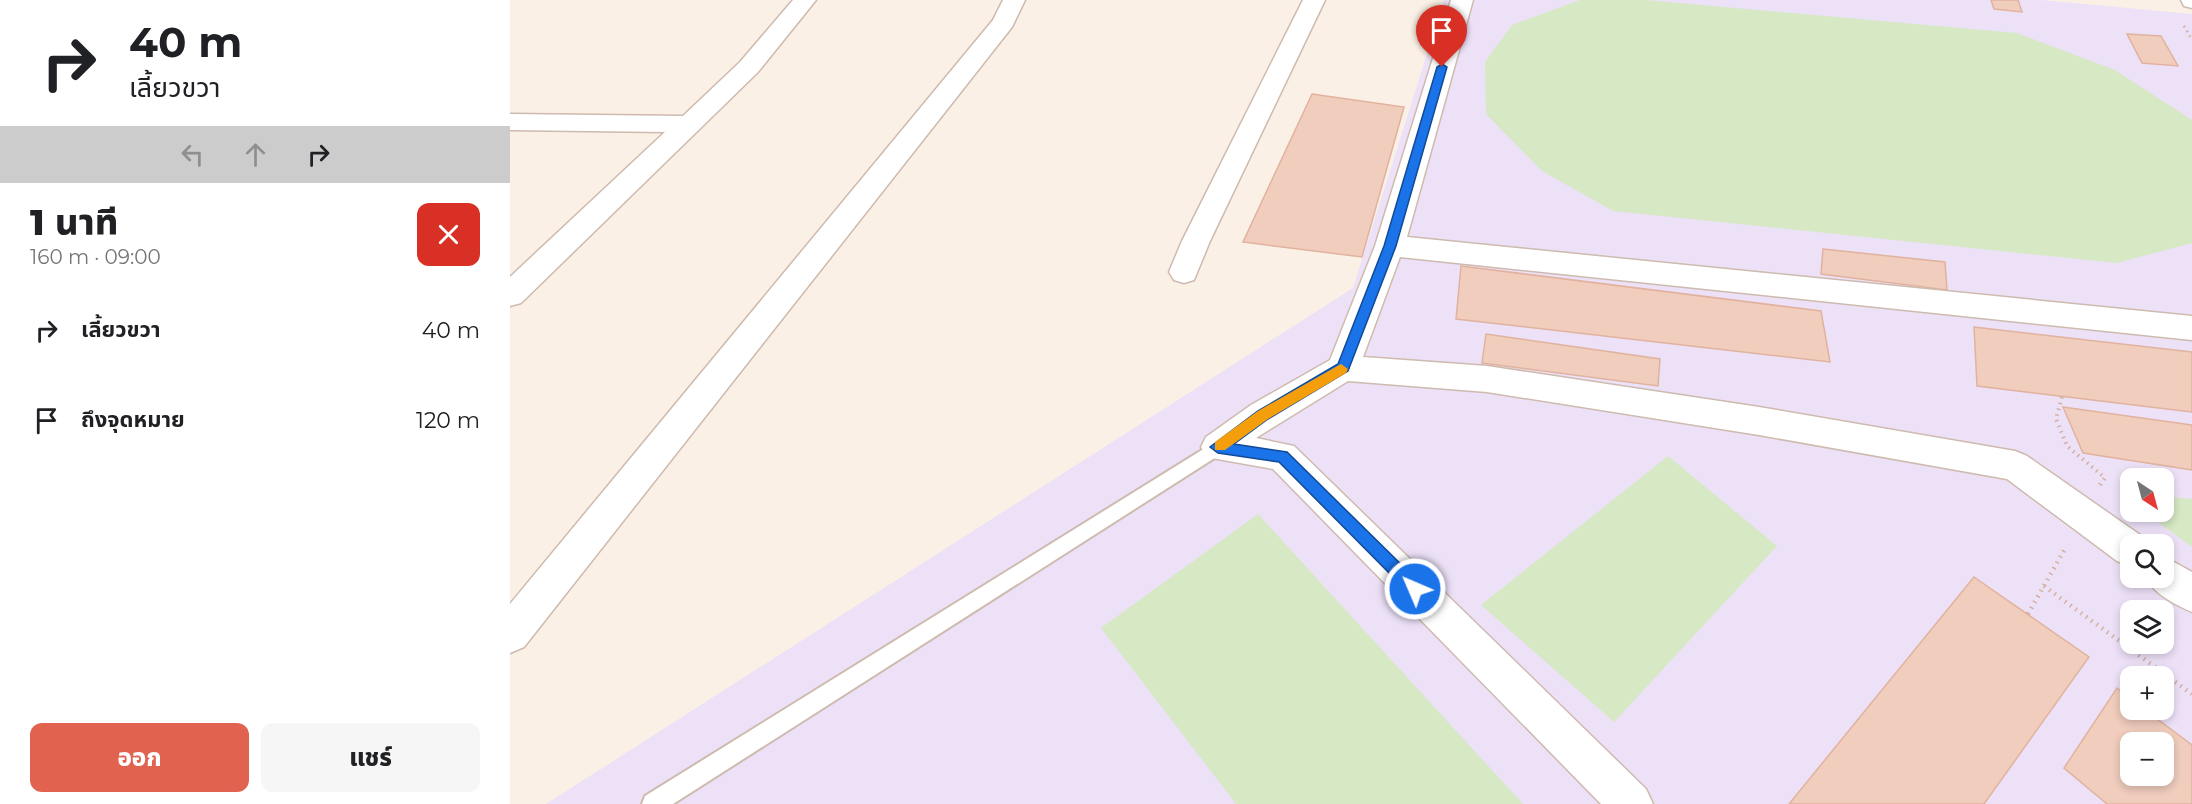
<!DOCTYPE html>
<html lang="th">
<meta charset="utf-8">
<style>
:root{--surface:#fff;--page:#f6f6f6;--text:#202124;--muted:#757577;--accent:#e0624f}
body{margin:0;font-family:Montserrat,"Noto Sans Thai",sans-serif;background:var(--page);color:var(--text);height:100vh;display:flex;flex-direction:column;font-size:22px;white-space:nowrap}
*{box-sizing:border-box;margin:0}
p{font-size:20px;color:var(--muted)}
.icon{flex:none;width:33px;height:33px;fill:none;stroke:currentColor;stroke-width:2;stroke-linecap:round;stroke-linejoin:round}
.map{position:relative;flex:1;overflow:hidden}
.panel{display:flex;flex-direction:column;background:var(--surface);width:510px}
.panel>*{flex:none}
.hud{background:#fff;color:var(--text);overflow:hidden}
.needle{width:39px;rotate:144deg}
.buttons{position:absolute;left:1610px;top:468px;display:grid;gap:12px}
.buttons a{display:grid;place-items:center;width:54px;height:54px;border-radius:12px;background:var(--surface);box-shadow:0 3px 9px #0003;font-size:30px}
.pin{position:absolute;display:grid;place-items:center;width:51px;height:51px;color:#fff;margin:-62px -26px;border-radius:50% 50% 50% 0;rotate:-45deg;box-shadow:0 0 6px #0007}
.pin .icon{rotate:45deg}
.me{position:absolute;width:66px;margin:-33px;rotate:315deg;stroke-linejoin:round;filter:drop-shadow(0 0 4px #0008)}
.turn{display:flex;align-items:center;gap:21px;height:126px;padding:0 30px;font-size:27px}
.turn .icon{width:78px;height:78px;stroke-width:2.5}
.turn b{display:block;font-size:42px;line-height:51px}
.lanes{display:flex;align-items:center;height:57px;padding:0 30px;background:#0003;justify-content:center;gap:30px;direction:ltr}
.lanes .off{opacity:.35}
.round{display:grid;place-items:center;flex:none;width:63px;height:63px;border-radius:12px;background:var(--page)}
.summary{display:flex;align-items:center;justify-content:space-between;height:102px;padding:0 30px}
h1{font-size:36px;font-weight:800;line-height:45px}
.action{display:flex;gap:12px;margin-top:auto;padding:12px 30px}
.action a{flex:1;height:69px;border-radius:12px;background:var(--accent);color:#fff;font-size:24px;font-weight:800;line-height:69px;text-align:center}
.action a+a{background:var(--page);color:var(--text)}
ul{padding:0;list-style:none}
li{display:flex;align-items:center;gap:18px;height:90px;padding:0 30px}
li div{flex:1}
li b{display:block;font-size:22px}
li em{font-style:normal}
main{display:flex;flex:1;min-height:0}
.map>svg:first-child{display:block}
.education{fill:#ede1f8;fill-rule:evenodd}
.green{fill:#d6e8c4}
.building{fill:#f0cdbd;stroke:#e1b29e;stroke-width:1.5;fill-rule:evenodd}
.lines{fill:none;stroke-linecap:round;stroke-linejoin:round}
.lane-casing{stroke:#cebaae;stroke-width:4}
.street-casing{stroke:#cebaae;stroke-width:3}
.path-far2{stroke:#d4b0a1;stroke-width:3;stroke-dasharray:1.5 4;stroke-linecap:butt}
.path-far1{stroke:#d4b0a1;stroke-width:4;stroke-dasharray:1.5 4.5;stroke-linecap:butt}
.path{stroke:#d4b0a1;stroke-width:4.5;stroke-dasharray:1.5 5;stroke-linecap:butt}
.lane{fill:#fff;fill-rule:evenodd}
.street{fill:#fff;fill-rule:evenodd}
.route{fill:#1a73e8;stroke:#114b97;stroke-width:1.5}
.slow{fill:#f59e0b}
</style>
<main>
<section class="panel">
<div class="hud">
<div class="turn"><svg class="icon" aria-label="right" viewBox="0 0 24 24"><path d="M7 20v-9h11M14 6l5 5-5 5"/></svg><div><b>40 m</b>เลี้ยวขวา</div></div>
<div class="lanes"><svg class="icon off" aria-label="left" viewBox="0 0 24 24"><path d="M17 20v-9H6M10 6l-5 5 5 5"/></svg><svg class="icon off" aria-label="ahead" viewBox="0 0 24 24"><path d="M12 20V5M6 11l6-6 6 6"/></svg><svg class="icon" aria-label="right" viewBox="0 0 24 24"><path d="M7 20v-9h11M14 6l5 5-5 5"/></svg></div>
</div>
<div class="summary"><div><h1>1 นาที</h1><p>160 m · 09:00</p></div><a class="round" style="background:#d93025;color:#fff"><svg class="icon" aria-label="close" viewBox="0 0 24 24"><path d="M6 6l12 12M18 6L6 18"/></svg></a></div>
<ul>
<li><svg class="icon" aria-label="right" viewBox="0 0 24 24"><path d="M7 20v-9h11M14 6l5 5-5 5"/></svg><div><b>เลี้ยวขวา</b></div><em>40 m</em></li>
<li><svg class="icon" aria-label="arrive" viewBox="0 0 24 24"><path d="M6 21V4h12l-3 4 3 4H6"/></svg><div><b>ถึงจุดหมาย</b></div><em>120 m</em></li>
</ul>
<div class="action"><a>ออก</a><a>แชร์</a></div>
</section>
<div class="map">
<svg width="1682" height="804" viewBox="0 0 1682 804">
<rect width="100%" height="100%" fill="#fbf0e5"/>
<path class="education" d="M934 0H1532L1682 14V804H36L843 288ZM1620 478H1653V512H1620ZM1620 544H1653V578H1620ZM1620 610H1653V644H1620ZM1620 676H1653V710H1620ZM1620 742H1653V776H1620Z"/>
<g class="green">
<polygon points="1070,0 1136,0 1507,33 1605,70 1682,120 1682,243 1607,263 1103,211 1032,171 976,114 975,62 1002,25"/>
<polygon points="1158,456 1267,546 1104,722 971,605"/>
<polygon points="1653,496 1682,499 1682,547 1634,512 1653,512"/>
<polygon points="748,514 1013,804 726,804 591,628"/>
</g>
<g class="building">
<polygon points="1481,0 1508,0 1512,12 1484,9"/>
<polygon points="1617,34 1651,36 1668,66 1632,63"/>
<polygon points="802,94 894,107 852,257 733,242"/>
<polygon points="1313,249 1435,262 1437,290 1311,274"/>
<polygon points="951,266 1311,311 1320,362 946,319"/>
<polygon points="1464,327 1682,352 1682,412 1467,386"/>
<polygon points="976,334 1150,359 1148,386 972,363"/>
<polygon points="1553,407 1682,425 1682,470 1573,453"/>
<polygon points="1464,577 1579,657 1474,804 1279,804"/>
<path d="M1607 688 1620 698V710H1635L1682 745V804H1597L1554 768ZM1620 742H1653V776H1620Z"/>
</g>
<g class="lines">
<defs>
<polygon id="lane" points="708,440 714,442 717,447 714,452 163,804 132,804 135,796"/>
<g id="street">
<polygon points="283,0 306,0 248,72 11,303 0,306 0,277 155,132 0,130 0,114 173,116 230,62"/>
<polygon points="493,0 515,0 502,27 14,647 0,653 0,604 483,20"/>
<polygon points="793,0 815,0 700,241 684,280 674,283 664,280 659,272 672,241"/>
<polygon points="941,0 963,0 897,237 1682,316 1682,340 890,257 853,357 977,366 1249,407 1505,451 1517,456 1633,537 1636,544 1620,544 1620,566 1607,561 1497,479 1249,435 977,392 838,381 746,438 784,446 1136,789 1143,804 1091,804 763,469 696,457 691,447 696,437 741,405 820,360 865,246"/>
<polygon points="1671,0 1682,0 1682,8 1674,6"/>
<path d="M1653 556 1682 572V612C1666 605 1644 594 1636 578H1653Z"/>
</g>
</defs>
<use href="#lane" class="lane-casing"/>
<use href="#street" class="street-casing"/>
<polyline class="path-far2" points="1674,26 1682,40"/>
<polyline class="path-far1" points="1552,397 1546,419 1557,446 1594,477"/>
<g class="path">
<polyline points="1590,485 1595,478 1593,476"/>
<polyline points="1534,586 1682,694"/>
<polyline points="1518,614 1556,547"/>
</g>
<use href="#lane" class="lane"/>
<use href="#street" class="street"/>
</g>
<polygon class="route" points="932,64 937,67 886,246 838,371 758,419 724,444 777,452 911,584 913,589 911,594 905,596 900,594 769,462 708,453 700,447 748,411 828,364 874,246 927,67"/>
<polygon class="slow" points="831,364 838,369 836,373 758,419 715,450 705,450 705,442 748,411"/>
</svg>
<div class="buttons">
<a><svg class="needle" viewBox="-14 -14 28 28"><path d="M0-13l5 13h-10z" fill="#e53935"/><path d="M0 13l5-13h-10z" fill="#757577"/></svg></a>
<a><svg class="icon" aria-label="search" viewBox="0 0 24 24"><circle cx="10" cy="10" r="6"/><path d="M15 15l6 6"/></svg></a>
<a><svg class="icon" aria-label="layers" viewBox="0 0 24 24"><path d="M12 4l9 5-9 5-9-5zM3 14l9 5 9-5"/></svg></a>
<a>+</a>
<a>−</a>
</div>
<div class="pin" style="left:932px;top:67px;background:#d93025"><svg class="icon" aria-label="arrive" viewBox="0 0 24 24"><path d="M6 21V4h12l-3 4 3 4H6"/></svg></div>
<svg class="me" style="left:905px;top:589px" viewBox="-20 -20 40 40"><circle r="17" fill="#1a73e8" stroke="#fff" stroke-width="3"/><path d="M0-11L8 9 0 5-8 9z" fill="#fff"/></svg>
</div>
</main>
